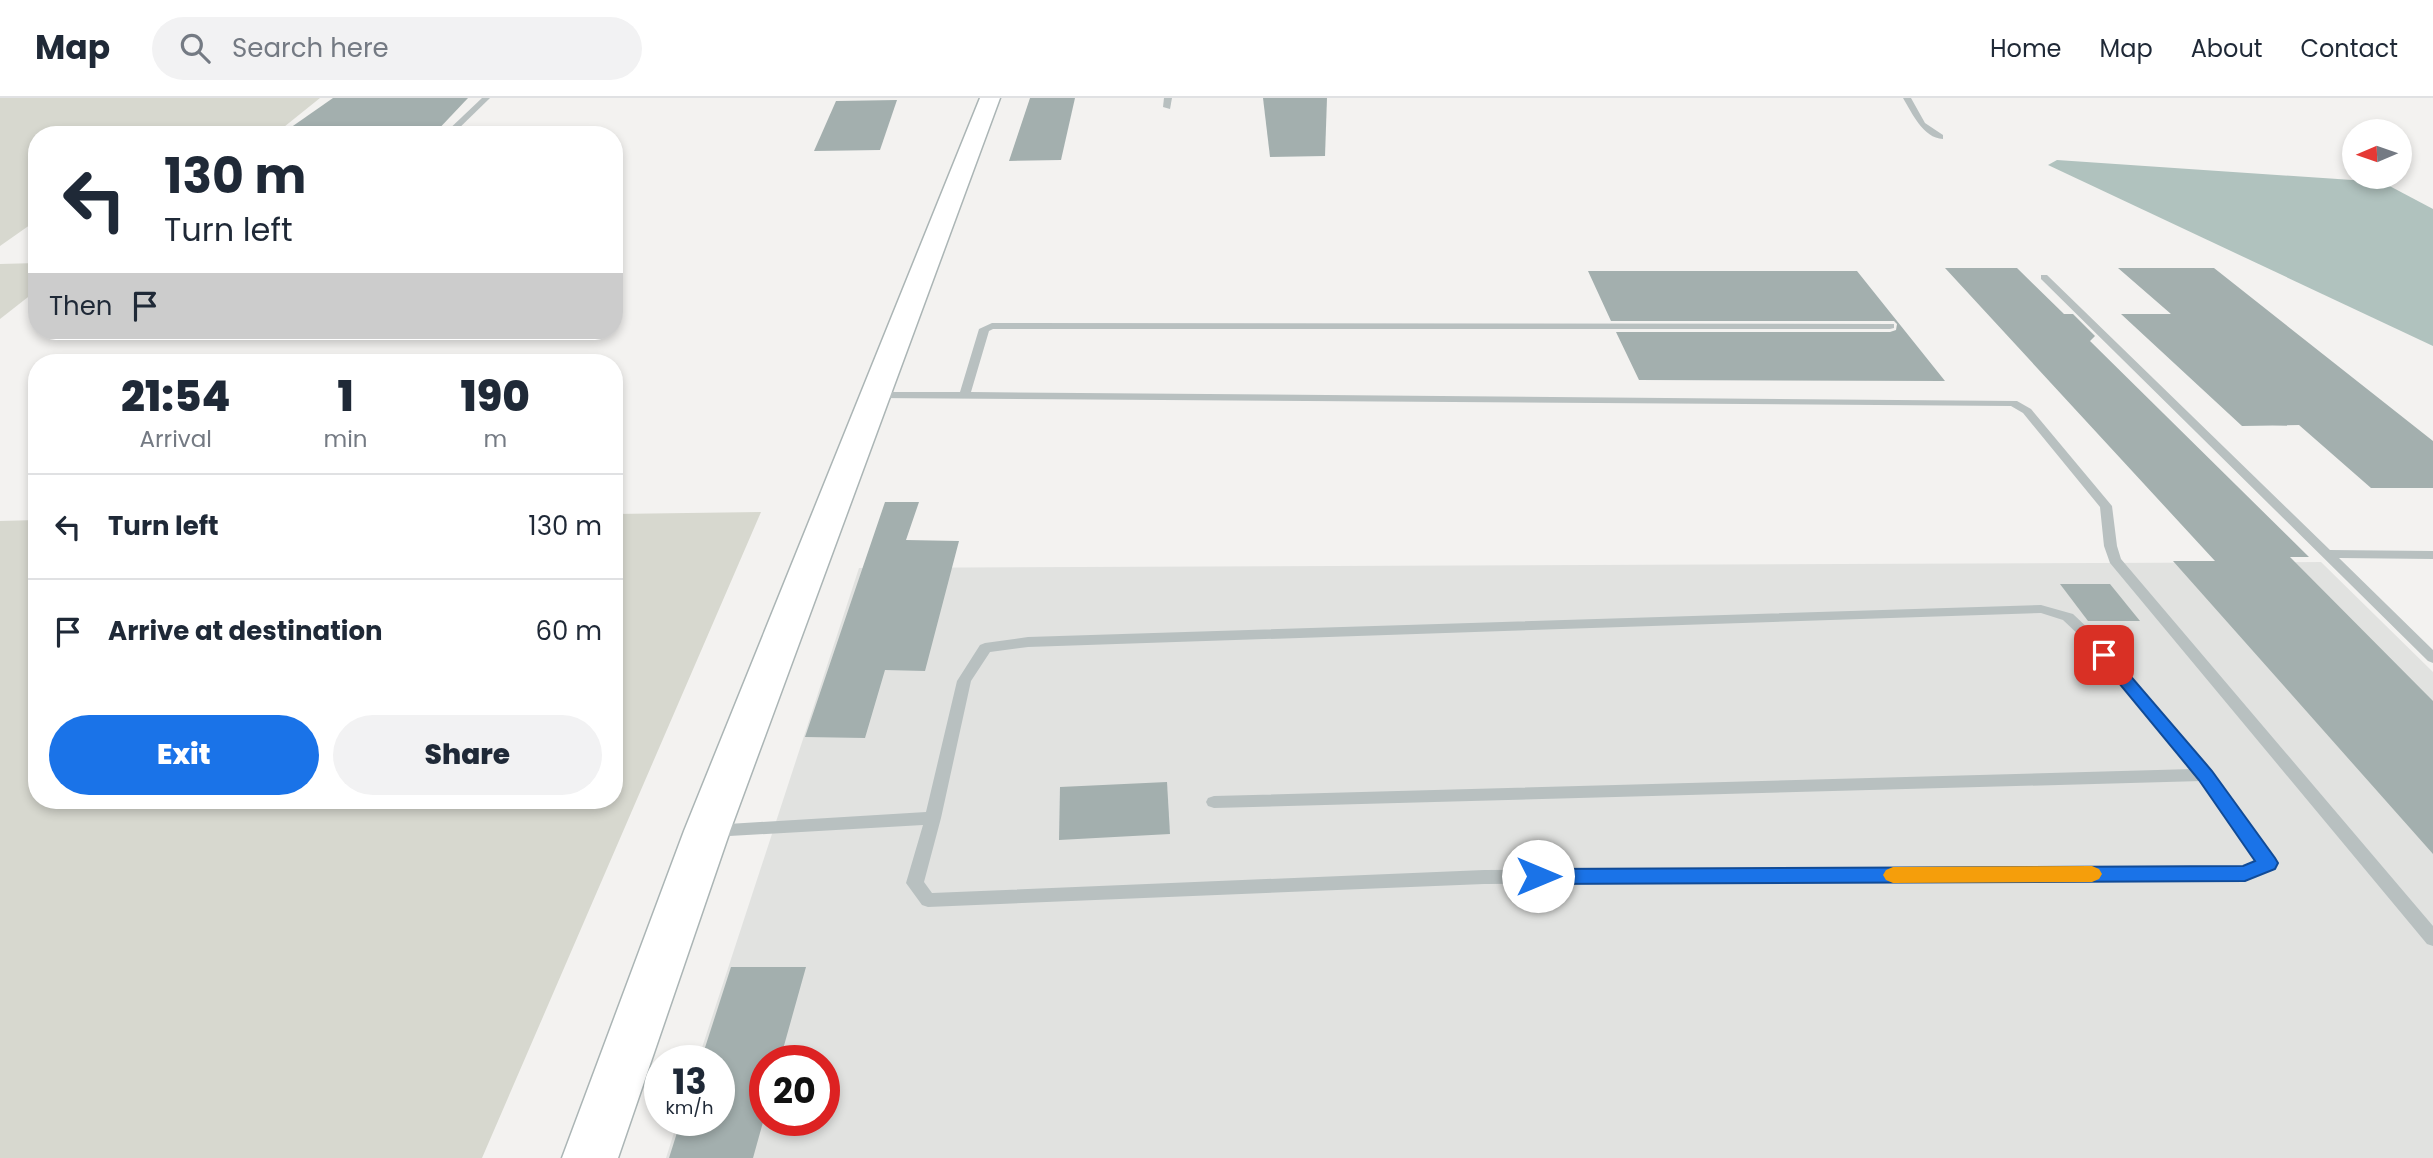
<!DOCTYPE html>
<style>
:root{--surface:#fff;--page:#f2f2f3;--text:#1f2937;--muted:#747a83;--line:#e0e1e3;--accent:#1a73e8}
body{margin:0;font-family:Poppins,sans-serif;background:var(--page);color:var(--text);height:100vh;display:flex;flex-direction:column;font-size:26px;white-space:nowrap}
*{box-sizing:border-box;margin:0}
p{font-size:23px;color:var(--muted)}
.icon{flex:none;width:38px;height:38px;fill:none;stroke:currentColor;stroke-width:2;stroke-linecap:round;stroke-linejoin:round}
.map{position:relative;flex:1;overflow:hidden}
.details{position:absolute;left:28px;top:256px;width:595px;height:455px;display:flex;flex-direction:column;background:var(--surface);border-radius:28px;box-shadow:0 4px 10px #0003}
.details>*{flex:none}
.hud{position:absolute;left:28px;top:28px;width:595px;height:214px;border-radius:28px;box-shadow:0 4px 10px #0003;background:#fff;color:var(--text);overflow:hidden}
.needle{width:46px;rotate:268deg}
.controls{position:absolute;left:2342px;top:21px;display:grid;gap:14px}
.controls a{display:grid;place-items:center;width:70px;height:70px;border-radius:50%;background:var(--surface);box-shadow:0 4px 10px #0003;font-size:35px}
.speed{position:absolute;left:644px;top:947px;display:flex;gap:14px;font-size:35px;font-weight:700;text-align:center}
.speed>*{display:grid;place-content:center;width:91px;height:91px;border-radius:50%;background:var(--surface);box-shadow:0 4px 10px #0003;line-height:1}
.speed small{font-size:18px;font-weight:400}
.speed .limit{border:10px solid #d22;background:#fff;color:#111}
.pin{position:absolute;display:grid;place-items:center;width:60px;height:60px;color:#fff;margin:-30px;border-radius:14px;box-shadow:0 4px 10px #0006}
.me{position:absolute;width:77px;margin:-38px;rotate:90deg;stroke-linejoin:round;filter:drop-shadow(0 0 5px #0008)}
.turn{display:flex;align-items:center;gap:24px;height:147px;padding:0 21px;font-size:32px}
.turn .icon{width:91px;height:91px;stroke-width:2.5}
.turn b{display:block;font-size:49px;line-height:60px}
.then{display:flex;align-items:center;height:66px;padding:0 21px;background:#0003;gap:14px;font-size:26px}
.eta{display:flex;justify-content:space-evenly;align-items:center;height:119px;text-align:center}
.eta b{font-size:42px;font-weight:800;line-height:49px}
.primary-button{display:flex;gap:14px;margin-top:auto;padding:14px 21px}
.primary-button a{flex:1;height:80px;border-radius:42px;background:var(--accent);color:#fff;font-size:28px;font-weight:800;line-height:80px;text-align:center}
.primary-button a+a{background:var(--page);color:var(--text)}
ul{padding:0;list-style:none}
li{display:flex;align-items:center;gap:21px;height:105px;padding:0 21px;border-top:2px solid var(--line)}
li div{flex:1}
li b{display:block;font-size:26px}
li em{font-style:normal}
header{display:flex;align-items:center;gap:42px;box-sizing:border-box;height:98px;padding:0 35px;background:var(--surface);border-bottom:2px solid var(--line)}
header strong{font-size:33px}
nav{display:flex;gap:38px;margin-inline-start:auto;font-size:24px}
.search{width:490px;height:63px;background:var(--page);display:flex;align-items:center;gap:18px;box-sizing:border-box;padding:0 24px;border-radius:38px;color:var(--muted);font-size:26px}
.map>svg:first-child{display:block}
.built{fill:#e1e2e0;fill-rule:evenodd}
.green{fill:#d7d8cf}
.water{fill:#b0c2be}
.building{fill:#a3afae}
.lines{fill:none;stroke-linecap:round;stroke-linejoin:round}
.secondary-casing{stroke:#abb5b5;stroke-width:3}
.lane{fill:#b8c0c0;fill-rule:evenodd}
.secondary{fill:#fff;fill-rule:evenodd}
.route{fill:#1a73e8;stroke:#114b97;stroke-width:2}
.slow{fill:#f59e0b}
</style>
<header>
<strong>Map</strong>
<div class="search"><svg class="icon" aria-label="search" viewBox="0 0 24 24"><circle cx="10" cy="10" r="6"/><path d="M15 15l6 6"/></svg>Search here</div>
<nav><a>Home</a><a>Map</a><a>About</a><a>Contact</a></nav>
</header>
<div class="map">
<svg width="2433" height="1060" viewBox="0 0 2433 1060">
<rect width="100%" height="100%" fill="#f3f2f0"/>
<path class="built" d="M2321 464 2433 574V1060H666L678 1022H719V962H698L859 470ZM765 962H824V1022H765Z"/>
<g class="green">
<polygon points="0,0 320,0 274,37 37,37 37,122 0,148"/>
<polygon points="37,165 37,192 0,221 0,166"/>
<polygon points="761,414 482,1060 0,1060 0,423 37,422 37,702 614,702 614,416"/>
</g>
<polygon class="water" points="2057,62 2382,84 2433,111 2433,248 2048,67"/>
<g class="building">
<polygon points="333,0 468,0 433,37 280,37"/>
<polygon points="1030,0 1075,0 1061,62 1009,63"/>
<polygon points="1263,0 1327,0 1325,58 1270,59"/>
<polygon points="897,2 880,52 814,53 836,3"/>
<polygon points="1945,170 2017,170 2064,216 2073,216 2095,238 2090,243 2309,459 2290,459 2433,603 2433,756 2173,463 2215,463"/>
<polygon points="2118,170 2214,170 2433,343 2433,390 2371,390 2299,327 2242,328 2121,216 2171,216"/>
<polygon points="1588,173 1857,173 1945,283 1639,282 1616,234 1890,234 1896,232 1897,226 1894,223 1611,223"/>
<polygon points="885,404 919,404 906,442 959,443 925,573 885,572 865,640 805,639"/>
<polygon points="2060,486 2110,486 2140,523 2088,523"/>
<polygon points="1167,684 1170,736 1059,742 1060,689"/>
<polygon points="731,869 806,869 780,962 765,962 765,1017 753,1060 669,1060 681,1022 719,1022 719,962 701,962"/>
</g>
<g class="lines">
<defs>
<polygon id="secondary" points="980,0 1000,0 730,733 618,1060 562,1060 684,733"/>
</defs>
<use href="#secondary" class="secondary-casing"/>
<g class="lane">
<polygon points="482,0 490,0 452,37 443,37"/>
<polygon points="1164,0 1172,0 1170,11 1163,9"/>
<path d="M1903 0H1911L1925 25 1943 37V41C1923 40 1912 15 1903 0Z"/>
<polygon points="2041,177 2047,177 2330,452 2433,453 2433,461 2339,460 2433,552 2433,565 2428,563 2041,181"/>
<polygon points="992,225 1894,226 1894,230 1890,231 993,231 989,233 971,294 2017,303 2031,311 2112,408 2117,448 2121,461 2433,828 2433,848 2427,846 2110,465 2104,448 2100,409 2023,315 2011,308 876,300 870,297 876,294 960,294 979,231"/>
<path d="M2041 507 2073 516 2092 534 2211 672 2274 760 2276 765 2274 770 2245 782 1484 786 928 809 922 807 906 785 923 727 712 739 706 737 704 733 706 729 712 727 926 714 957 583 980 547 985 545 1028 539ZM2041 515 2063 522 2082 540 2193 671 1214 698 1208 700 1206 704 1208 708 1214 710 2202 683 2257 762 2244 768 1484 772 932 795 924 784 941 720 971 583 990 554 1028 549Z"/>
</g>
<use href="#secondary" class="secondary"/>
</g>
<polygon class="route" points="2104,552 2110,554 2212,673 2275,760 2278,765 2275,771 2245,783 1538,786 1531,784 1529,778 1531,773 1538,771 2243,768 2255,763 2199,682 2099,561 2096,557"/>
<polygon class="slow" points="2092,768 2099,771 2102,776 2099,781 2092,784 1893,785 1886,782 1883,777 1886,772 1893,769"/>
</svg>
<div class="controls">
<a><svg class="needle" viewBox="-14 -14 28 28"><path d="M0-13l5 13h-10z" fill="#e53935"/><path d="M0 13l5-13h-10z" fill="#747a83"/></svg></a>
</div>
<div class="speed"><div>13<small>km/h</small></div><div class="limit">20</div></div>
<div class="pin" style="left:2104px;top:557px;background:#d93025"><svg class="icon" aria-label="arrive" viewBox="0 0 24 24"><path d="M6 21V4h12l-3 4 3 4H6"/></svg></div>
<svg class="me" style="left:1538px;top:778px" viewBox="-20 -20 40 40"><circle r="19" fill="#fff"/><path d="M0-13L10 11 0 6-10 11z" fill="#1a73e8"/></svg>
<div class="hud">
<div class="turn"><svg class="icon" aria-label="left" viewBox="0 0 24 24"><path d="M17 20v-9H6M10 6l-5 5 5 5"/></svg><div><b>130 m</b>Turn left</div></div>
<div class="then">Then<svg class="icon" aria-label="arrive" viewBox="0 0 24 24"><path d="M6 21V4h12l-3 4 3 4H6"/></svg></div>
</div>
<section class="details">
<div class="eta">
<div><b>21:54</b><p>Arrival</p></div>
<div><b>1</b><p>min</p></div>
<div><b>190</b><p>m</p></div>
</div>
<ul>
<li><svg class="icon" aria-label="left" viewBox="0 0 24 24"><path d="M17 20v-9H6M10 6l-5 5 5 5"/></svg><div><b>Turn left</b></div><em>130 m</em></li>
<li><svg class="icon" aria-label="arrive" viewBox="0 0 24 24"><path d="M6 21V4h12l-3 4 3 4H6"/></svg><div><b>Arrive at destination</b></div><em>60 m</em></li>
</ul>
<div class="primary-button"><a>Exit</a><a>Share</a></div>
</section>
</div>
